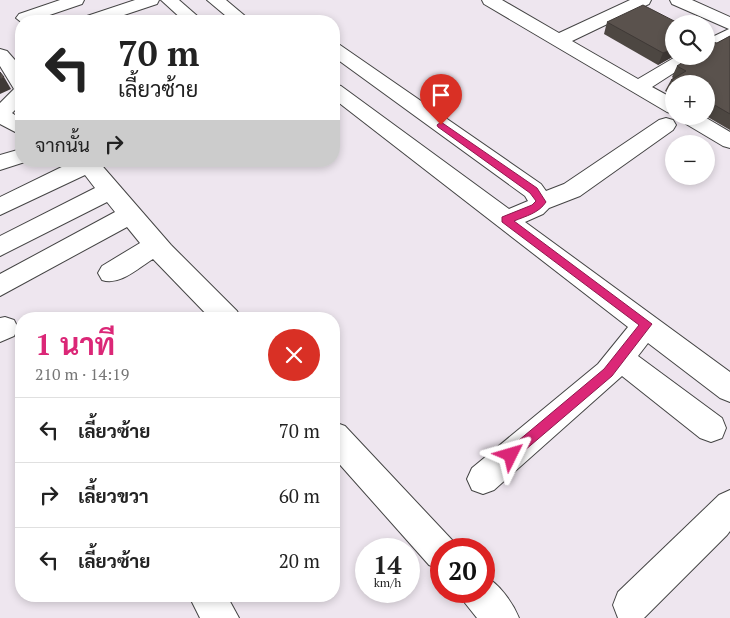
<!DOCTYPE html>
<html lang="th">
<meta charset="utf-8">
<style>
:root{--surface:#fff;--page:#f6f6f6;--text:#222;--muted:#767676;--line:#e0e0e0;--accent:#db2777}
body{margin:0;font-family:"PT Serif",Sarabun,serif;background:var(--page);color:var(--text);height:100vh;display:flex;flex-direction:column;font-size:19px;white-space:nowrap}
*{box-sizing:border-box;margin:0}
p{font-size:16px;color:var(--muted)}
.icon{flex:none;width:28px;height:28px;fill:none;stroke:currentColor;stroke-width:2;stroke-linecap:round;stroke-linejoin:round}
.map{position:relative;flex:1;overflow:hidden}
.drawer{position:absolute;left:15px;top:312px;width:325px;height:290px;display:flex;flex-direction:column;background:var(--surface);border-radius:20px;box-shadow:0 2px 8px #0003}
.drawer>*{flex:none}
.guide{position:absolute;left:15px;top:15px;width:325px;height:152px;border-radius:20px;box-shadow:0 2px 8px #0003;background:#fff;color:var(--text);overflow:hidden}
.buttons{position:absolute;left:665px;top:15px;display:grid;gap:10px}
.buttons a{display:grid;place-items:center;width:50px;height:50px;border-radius:50%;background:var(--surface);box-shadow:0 2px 8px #0003;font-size:25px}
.speed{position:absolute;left:355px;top:538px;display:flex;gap:10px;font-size:25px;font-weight:700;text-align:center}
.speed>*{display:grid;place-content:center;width:65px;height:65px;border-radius:50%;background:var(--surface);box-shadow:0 2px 8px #0003;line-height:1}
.speed small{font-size:12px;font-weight:400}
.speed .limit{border:8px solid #d22;background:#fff;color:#111}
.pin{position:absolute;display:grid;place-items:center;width:42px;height:42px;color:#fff;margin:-51px -21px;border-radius:50% 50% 50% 0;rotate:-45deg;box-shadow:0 0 5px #0007}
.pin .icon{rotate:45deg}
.me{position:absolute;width:55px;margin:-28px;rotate:50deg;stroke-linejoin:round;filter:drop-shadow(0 0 4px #0008)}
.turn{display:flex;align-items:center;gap:18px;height:105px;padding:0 20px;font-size:22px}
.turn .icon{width:65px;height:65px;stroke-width:2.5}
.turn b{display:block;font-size:35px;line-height:42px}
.then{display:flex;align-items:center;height:48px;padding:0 20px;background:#0003;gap:10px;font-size:19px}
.round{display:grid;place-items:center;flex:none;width:52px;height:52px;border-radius:26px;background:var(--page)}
.overview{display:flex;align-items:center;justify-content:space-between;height:85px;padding:0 20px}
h1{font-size:30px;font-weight:700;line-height:38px;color:var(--accent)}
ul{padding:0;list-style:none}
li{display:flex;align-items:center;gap:15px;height:65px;padding:0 20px;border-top:1px solid var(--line)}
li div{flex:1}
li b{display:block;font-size:19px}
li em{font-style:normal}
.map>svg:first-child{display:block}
.industrial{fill:#eee6ef;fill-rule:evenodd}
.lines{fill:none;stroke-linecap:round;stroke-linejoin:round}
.minor-casing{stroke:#444;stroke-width:2}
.minor{fill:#fff;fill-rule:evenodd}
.wall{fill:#4d4742}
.shaded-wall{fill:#3f3936}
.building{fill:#5a524d;stroke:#3f3936}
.route{fill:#db2777;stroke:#8e194d}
</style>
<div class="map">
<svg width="730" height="618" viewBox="0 0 730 618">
<rect width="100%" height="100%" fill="#fffdf5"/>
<path class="industrial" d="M0 0H730V618H0ZM21 21H334V161H21ZM674 24H706V56H674ZM674 84H706V116H674ZM674 144H706V176H674ZM21 319H334V596H21ZM366 549H409V591H366ZM441 549H484V591H441Z"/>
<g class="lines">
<defs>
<g id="minor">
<polygon points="60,0 84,0 82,4 32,21 21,22 16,18 19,14"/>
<polygon points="135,0 159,0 157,4 106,21 81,21 84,17"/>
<polygon points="161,0 179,0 203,21 184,21"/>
<polygon points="207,0 226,0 251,21 232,21"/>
<polygon points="482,0 502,0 559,33 630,0 651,0 649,4 572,41 638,79 677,56 700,56 652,87 674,99 674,114 667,112 484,4"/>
<polygon points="670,0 692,0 730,17 730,41 706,52 706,40 729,29 672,4"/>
<polygon points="334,44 340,45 541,184 546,191 564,184 659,120 666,118 673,120 676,125 673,130 580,196 549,208 543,214 525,222 730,372 730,402 720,398 648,343 638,356 722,418 726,428 722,438 711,442 700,438 622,376 494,490 483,494 472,490 467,479 472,468 598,364 628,327 334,99 334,84 341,86 509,209 528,201 525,196 334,57"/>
<polygon points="0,49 7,51 21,67 21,104 12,113 21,119 21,135 0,124 0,103 14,89 0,66"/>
<polygon points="678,116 703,116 730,132 730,148 723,146 681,121"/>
<polygon points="21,149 21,161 28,161 0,170 0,155"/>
<path d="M74 161H98L171 245 237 311 241 319H211L153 259C138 268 120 286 102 280L98 273 102 266 140 243 127 227 0 296V274L115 212 107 202 0 256V236L95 188 85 175 0 215V197Z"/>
<polygon points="5,317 14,320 18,328 14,336 0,342 0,318"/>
<polygon points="334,422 345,426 453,541 456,549 441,549 441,570 429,565 334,458"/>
<polygon points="730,490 730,531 727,535 644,618 618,618 613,605 618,592 719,495"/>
<path d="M484 576C499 583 513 603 519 618H477L465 603 460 591H484Z"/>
<polygon points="189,596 227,596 239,618 200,618"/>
</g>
</defs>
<use href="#minor" class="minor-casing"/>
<use href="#minor" class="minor"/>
</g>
<g class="wall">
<polygon points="607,22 674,56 658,65 604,34"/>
<polygon points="730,36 730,130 706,116 706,84 674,84 674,96 665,91 671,80 673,78 672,77 677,66 706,56 706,37 711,42 717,43"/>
</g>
<g class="shaded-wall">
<polygon points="674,48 674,56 658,65 663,53"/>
<polygon points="4,77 11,89 0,94 0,79"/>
</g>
<g class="building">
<polygon points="643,5 680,24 674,24 674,48 663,53 607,22"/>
<polygon points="730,36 730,114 706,100 706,84 678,84 671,80 686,71 677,66 692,56 706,56 706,47 707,43 706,43 706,37 710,39 711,42 717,43"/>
<polygon points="0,72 4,77 0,79"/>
</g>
<path class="route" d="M441 122 537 188 546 202C539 213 526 216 514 221L652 324 612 376 511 462 506 460 504 455 506 451 604 369 639 325 502 222V217L532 205 536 201 530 193 438 127 437 125Z"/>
</svg>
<div class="buttons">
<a><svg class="icon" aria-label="search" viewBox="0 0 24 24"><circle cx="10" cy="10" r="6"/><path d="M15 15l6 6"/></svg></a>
<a>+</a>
<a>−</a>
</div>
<div class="speed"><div>14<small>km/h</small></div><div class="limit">20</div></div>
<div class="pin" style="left:441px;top:125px;background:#d93025"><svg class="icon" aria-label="arrive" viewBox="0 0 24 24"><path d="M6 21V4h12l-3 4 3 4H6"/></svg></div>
<svg class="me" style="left:511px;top:455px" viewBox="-20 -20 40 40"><path d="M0-17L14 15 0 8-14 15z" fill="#db2777" stroke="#fff" stroke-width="4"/></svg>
<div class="guide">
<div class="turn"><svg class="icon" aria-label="left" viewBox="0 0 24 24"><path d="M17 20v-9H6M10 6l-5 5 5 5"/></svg><div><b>70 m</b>เลี้ยวซ้าย</div></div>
<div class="then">จากนั้น<svg class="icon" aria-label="right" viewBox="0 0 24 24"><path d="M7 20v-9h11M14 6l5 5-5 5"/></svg></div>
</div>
<section class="drawer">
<div class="overview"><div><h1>1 นาที</h1><p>210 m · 14:19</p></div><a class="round" style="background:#d93025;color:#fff"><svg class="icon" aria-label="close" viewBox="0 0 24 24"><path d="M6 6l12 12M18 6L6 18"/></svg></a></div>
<ul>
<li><svg class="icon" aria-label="left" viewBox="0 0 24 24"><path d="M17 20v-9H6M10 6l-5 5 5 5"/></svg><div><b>เลี้ยวซ้าย</b></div><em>70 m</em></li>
<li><svg class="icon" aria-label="right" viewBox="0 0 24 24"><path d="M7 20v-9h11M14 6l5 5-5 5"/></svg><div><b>เลี้ยวขวา</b></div><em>60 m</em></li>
<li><svg class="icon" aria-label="left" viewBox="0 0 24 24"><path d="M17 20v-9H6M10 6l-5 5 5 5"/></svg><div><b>เลี้ยวซ้าย</b></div><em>20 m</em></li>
</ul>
</section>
</div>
